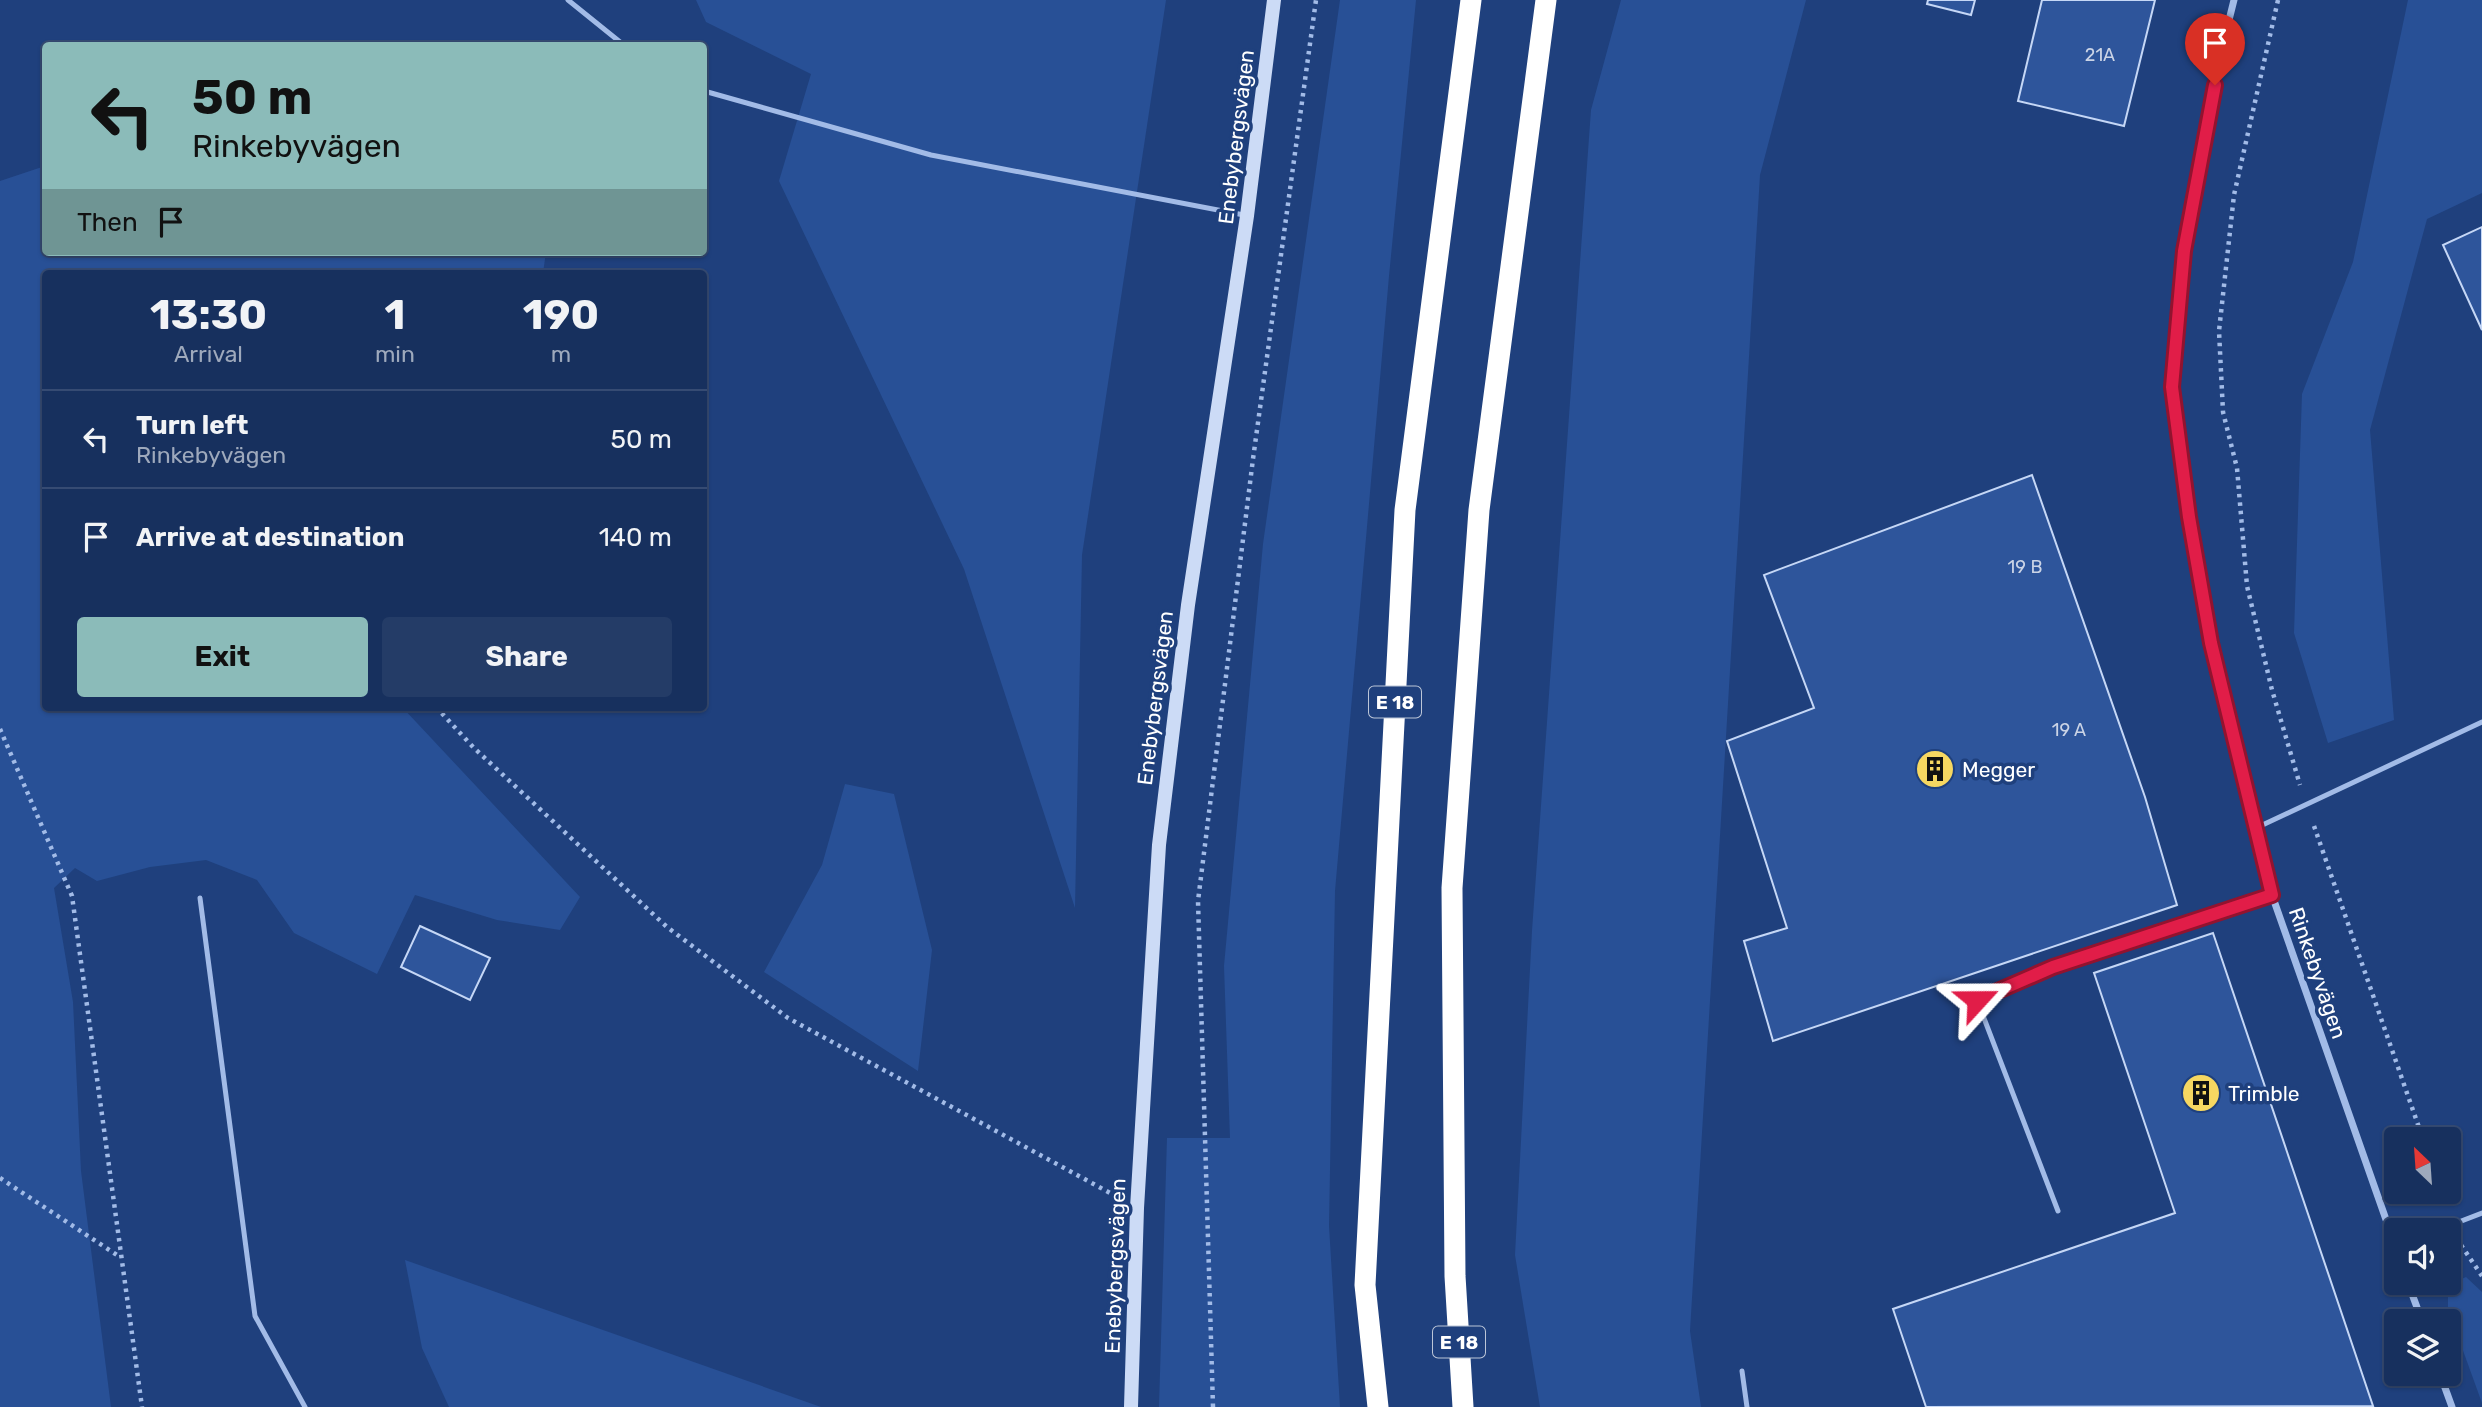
<!DOCTYPE html>
<meta charset="utf-8">
<style>
:root{--surface:#17305e;--page:#243c67;--text:#f1f3f6;--muted:#9ea9bc;--line:#364b73;--accent:#8bbbb9}
body{margin:0;font-family:Rubik,sans-serif;background:var(--page);color:var(--text);height:100vh;display:flex;flex-direction:column;font-size:26px;white-space:nowrap}
*{box-sizing:border-box;margin:0}
p{font-size:23px;color:var(--muted)}
.icon{flex:none;width:38px;height:38px;fill:none;stroke:currentColor;stroke-width:2;stroke-linecap:round;stroke-linejoin:round}
.map{position:relative;flex:1;overflow:hidden}
.drawer{position:absolute;left:42px;top:270px;width:665px;height:441px;display:flex;flex-direction:column;background:var(--surface);border-radius:7px;box-shadow:0 2px 5px #0004,0 0 0 2px var(--line)}
.drawer>*{flex:none}
.banner{position:absolute;left:42px;top:42px;width:665px;height:214px;border-radius:7px;box-shadow:0 2px 5px #0004,0 0 0 2px var(--line);background:#8bbbb9;color:#111;overflow:hidden}
.needle{width:46px;rotate:335deg}
.tools{position:absolute;left:2384px;top:1127px;display:grid;gap:14px}
.tools a{display:grid;place-items:center;width:77px;height:77px;border-radius:7px;background:var(--surface);box-shadow:0 2px 5px #0004,0 0 0 2px var(--line);font-size:35px}
.pin{position:absolute;display:grid;place-items:center;width:60px;height:60px;color:#fff;margin:-72px -30px;border-radius:50% 50% 50% 0;rotate:-45deg;box-shadow:0 0 7px #0007}
.pin .icon{rotate:45deg}
.me{position:absolute;width:77px;margin:-38px;rotate:66deg;stroke-linejoin:round;filter:drop-shadow(0 0 5px #0008)}
.turn{display:flex;align-items:center;gap:24px;height:147px;padding:0 35px;font-size:32px}
.turn .icon{width:91px;height:91px;stroke-width:2.5}
.turn b{display:block;font-size:49px;line-height:60px}
.then{display:flex;align-items:center;height:66px;padding:0 35px;background:#0003;gap:14px;font-size:26px}
.eta{display:flex;justify-content:space-evenly;align-items:center;height:119px;text-align:center}
.eta b{font-size:42px;font-weight:700;line-height:49px}
.button{display:flex;gap:14px;margin-top:auto;padding:14px 35px}
.button a{flex:1;height:80px;border-radius:7px;background:var(--accent);color:#111;font-size:28px;font-weight:700;line-height:80px;text-align:center}
.button a+a{background:var(--page);color:var(--text)}
ul{padding:0;list-style:none}
li{display:flex;align-items:center;gap:21px;height:98px;padding:0 35px;border-top:2px solid var(--line)}
li div{flex:1}
li b{display:block;font-size:26px}
li em{font-style:normal}
.map>svg:first-child{display:block}
.green{fill:#285096}
.building{fill:#2e559b;stroke:#c5d7f6;stroke-width:2}
.lines{fill:none;stroke-linecap:round;stroke-linejoin:round}
.path{stroke:#a2bbe7;stroke-width:4.5;stroke-dasharray:3.5 5;stroke-linecap:butt}
.service{stroke:#a2bbe7;stroke-width:5}
.minor{stroke:#a2bbe7;stroke-width:7}
.secondary{stroke:#ccdbf6;stroke-width:14}
.motorway{stroke:#fff;stroke-width:21}
.route-casing{stroke:#92132f;stroke-width:18}
.route{stroke:#e11d48;stroke-width:12}
.labels{text-anchor:middle;dominant-baseline:central;stroke-width:7;stroke-linejoin:round;paint-order:stroke}
.number-label{font-size:18px;fill:#cbd4e6}
.shield{fill:#1f407d;stroke:#bcc6d8;stroke-width:2}
.shield-label{font-size:19px;font-weight:bold;fill:#fff}
.street-label{font-size:21px;fill:#fff;stroke:#1f407d}
.poi-label{font-size:21px;fill:#fff;stroke:#1f407d;text-anchor:start}
</style>
<div class="map">
<svg width="2482" height="1407" viewBox="0 0 2482 1407">
<rect width="100%" height="100%" fill="#1f407d"/>
<g class="green">
<polygon points="696,0 1166,0 1082,555 1075,908 964,569 779,181 811,74 706,22"/>
<polygon points="1340,0 1416,0 1389,276 1335,891 1329,1226 1340,1407 1159,1407 1167,1138 1230,1138 1224,966 1263,544"/>
<polygon points="1621,0 1806,0 1760,175 1690,1331 1701,1407 1540,1407 1515,1255 1532,931 1591,110"/>
<polygon points="2408,0 2482,0 2482,193 2427,219 2370,430 2394,720 2328,743 2294,633 2302,394 2353,262"/>
<polygon points="45,166 46,252 546,252 543,273 46,273 46,707 402,707 580,897 560,930 497,920 415,895 377,974 294,933 257,880 206,860 150,867 97,881 75,868 54,888 73,1002 81,1171 111,1407 0,1407 0,181"/>
<polygon points="845,784 894,794 932,950 918,1071 764,972 822,865"/>
<polygon points="405,1260 821,1407 449,1407 422,1348"/>
<polygon points="2466,1277 2482,1292 2482,1403 2448,1309 2448,1285"/>
</g>
<g class="building">
<polygon points="1928,0 1975,0 1971,15 1927,4"/>
<polygon points="2042,0 2155,0 2124,126 2018,101"/>
<polygon points="2482,227 2482,330 2443,245"/>
<polygon points="2032,475 2145,797 2177,905 1773,1041 1744,941 1787,928 1727,741 1814,708 1764,575"/>
<polygon points="420,926 490,958 470,1000 401,967"/>
<polygon points="2213,933 2373,1406 1926,1407 1893,1309 2175,1213 2094,973"/>
</g>
<g class="lines">
<g class="path">
<polyline points="2278,0 2234,195 2219,331 2223,412 2237,468 2247,586 2272,690 2300,785"/>
<polyline points="436,707 474,748 667,927 788,1018 1112,1194"/>
<polyline points="0,729 72,896 142,1407"/>
<polyline points="2314,826 2423,1139"/>
<polyline points="0,1178 120,1257"/>
<polyline points="2440,1192 2443,1205"/>
<polyline points="2461,1245 2482,1276"/>
<polyline points="1213,1407 1198,901 1253,459 1316,0"/>
</g>
<g class="service">
<polyline points="568,0 625,46"/>
<polyline points="704,91 931,155 1244,215"/>
<polyline points="2256,828 2482,722"/>
<polyline points="200,898 255,1316 305,1407"/>
<polyline points="2058,1211 1977,1000 2053,967 2272,895"/>
<polyline points="2438,1230 2482,1213"/>
<polyline points="1742,1371 1747,1407"/>
</g>
<g class="minor">
<polyline points="2234,0 2219,60 2184,251 2173,387 2189,517 2211,643 2272,895 2396,1248"/>
<polyline points="2408,1283 2422,1321"/>
<polyline points="2440,1374 2452,1407"/>
</g>
<polyline class="secondary" points="1131,1407 1137,1208 1159,845 1188,605 1247,216 1274,0"/>
<g class="motorway">
<polyline points="1378,1407 1365,1285 1405,510 1471,0"/>
<polyline points="1463,1407 1455,1276 1452,888 1479,510 1546,0"/>
</g>
</g>
<g class="lines">
<defs>
<polyline id="route" points="1977,1000 2053,967 2272,895 2211,643 2189,517 2172,387 2184,251 2215,85"/>
</defs>
<use href="#route" class="route-casing"/>
<use href="#route" class="route"/>
</g>
<defs>
<symbol id="building-disc" viewBox="-11 -11 22 22"><circle r="9.5" fill="#f6d761" stroke="#1f407d"/><path d="M-4-6H4V6H1V3H-1V6H-4ZM-2.5-4.3h1.7v1.8h-1.7ZM.8-4.3h1.7v1.8H.8ZM-2.5-1h1.7V.8h-1.7ZM.8-1h1.7V.8H.8Z" fill="#111"/></symbol>
</defs>
<g fill-rule="evenodd">
<use href="#building-disc" x="1913" y="747" width="44" height="44"/>
<use href="#building-disc" x="2179" y="1071" width="44" height="44"/>
</g>
<g class="labels">
<g class="number-label">
<text x="2100" y="55">21A</text>
<text x="2025" y="567">19 B</text>
<text x="2069" y="730">19 A</text>
</g>
<g class="shield">
<rect x="1369" y="686.5" width="52" height="31" rx="5"/>
<rect x="1433" y="1326.5" width="52" height="31" rx="5"/>
</g>
<g class="shield-label">
<text x="1395" y="702">E 18</text>
<text x="1459" y="1342">E 18</text>
</g>
<g class="street-label">
<text transform="translate(1236 137) rotate(-83)">Enebybergsvägen</text>
<text transform="translate(1155 698) rotate(-83)">Enebybergsvägen</text>
<text transform="translate(2318 973) rotate(71)">Rinkebyvägen</text>
<text transform="translate(1115 1266) rotate(-88)">Enebybergsvägen</text>
</g>
<g class="poi-label">
<text x="1962" y="769">Megger</text>
<text x="2228" y="1093">Trimble</text>
</g>
</g>
</svg>
<div class="tools">
<a><svg class="needle" viewBox="-14 -14 28 28"><path d="M0-13l5 13h-10z" fill="#e53935"/><path d="M0 13l5-13h-10z" fill="#9ea9bc"/></svg></a>
<a><svg class="icon" aria-label="sound" viewBox="0 0 24 24"><path d="M4 9h4l5-4v14l-5-4H4zM17 9q2 3 0 6"/></svg></a>
<a><svg class="icon" aria-label="layers" viewBox="0 0 24 24"><path d="M12 4l9 5-9 5-9-5zM3 14l9 5 9-5"/></svg></a>
</div>
<div class="pin" style="left:2215px;top:85px;background:#d93025"><svg class="icon" aria-label="arrive" viewBox="0 0 24 24"><path d="M6 21V4h12l-3 4 3 4H6"/></svg></div>
<svg class="me" style="left:1977px;top:1000px" viewBox="-20 -20 40 40"><path d="M0-17L14 15 0 8-14 15z" fill="#e11d48" stroke="#fff" stroke-width="4"/></svg>
<div class="banner">
<div class="turn"><svg class="icon" aria-label="left" viewBox="0 0 24 24"><path d="M17 20v-9H6M10 6l-5 5 5 5"/></svg><div><b>50 m</b>Rinkebyvägen</div></div>
<div class="then">Then<svg class="icon" aria-label="arrive" viewBox="0 0 24 24"><path d="M6 21V4h12l-3 4 3 4H6"/></svg></div>
</div>
<section class="drawer">
<div class="eta">
<div><b>13:30</b><p>Arrival</p></div>
<div><b>1</b><p>min</p></div>
<div><b>190</b><p>m</p></div>
</div>
<ul>
<li><svg class="icon" aria-label="left" viewBox="0 0 24 24"><path d="M17 20v-9H6M10 6l-5 5 5 5"/></svg><div><b>Turn left</b><p>Rinkebyvägen</p></div><em>50 m</em></li>
<li><svg class="icon" aria-label="arrive" viewBox="0 0 24 24"><path d="M6 21V4h12l-3 4 3 4H6"/></svg><div><b>Arrive at destination</b></div><em>140 m</em></li>
</ul>
<div class="button"><a>Exit</a><a>Share</a></div>
</section>
</div>
